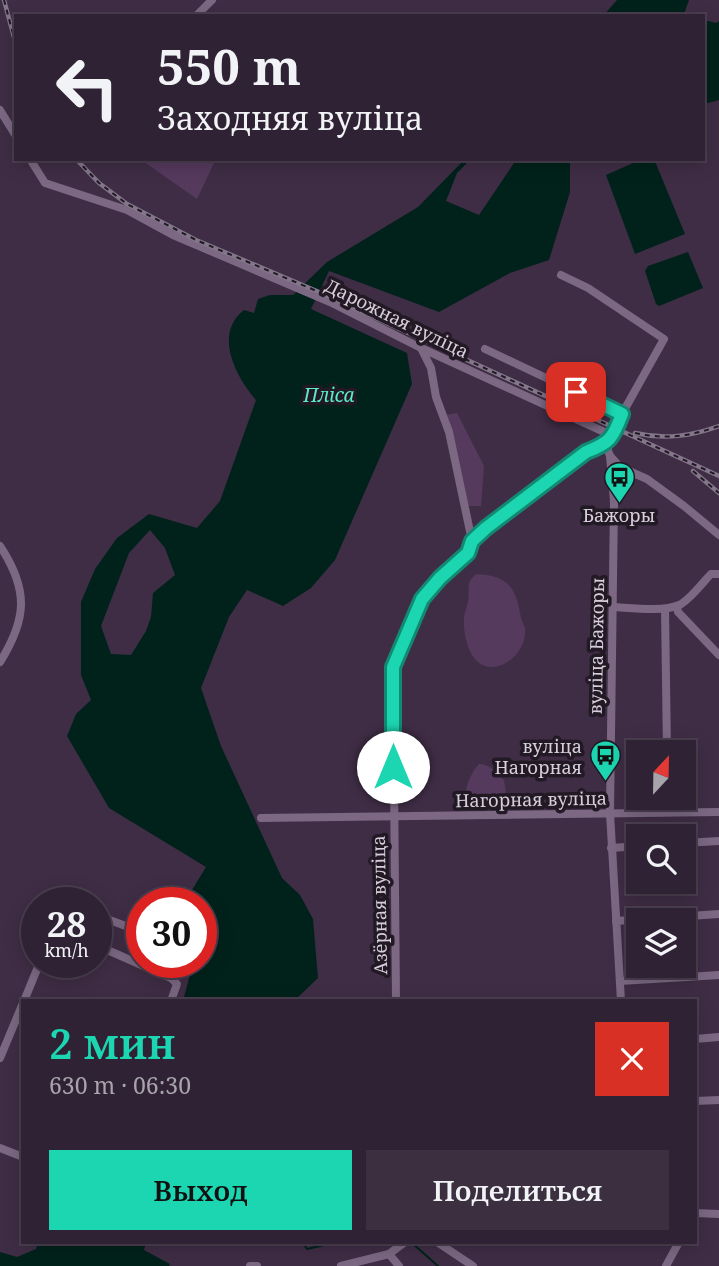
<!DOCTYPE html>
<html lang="ru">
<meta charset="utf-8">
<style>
:root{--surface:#2f2234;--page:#3b2f40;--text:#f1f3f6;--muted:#a7a4ac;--line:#4a3f4f;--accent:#1cd5b1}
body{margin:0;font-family:"Noto Serif",serif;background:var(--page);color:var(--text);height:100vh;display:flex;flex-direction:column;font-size:26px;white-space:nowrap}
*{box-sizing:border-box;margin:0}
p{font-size:23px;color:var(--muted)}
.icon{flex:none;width:38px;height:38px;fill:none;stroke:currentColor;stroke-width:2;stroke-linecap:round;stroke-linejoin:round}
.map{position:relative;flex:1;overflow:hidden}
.sheet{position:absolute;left:21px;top:999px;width:676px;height:245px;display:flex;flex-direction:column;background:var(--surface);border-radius:0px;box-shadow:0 4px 18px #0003,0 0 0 2px var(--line)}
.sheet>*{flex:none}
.top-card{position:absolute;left:14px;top:14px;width:691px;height:147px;border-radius:0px;box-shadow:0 4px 18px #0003,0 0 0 2px var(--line);background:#2f2234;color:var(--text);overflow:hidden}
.needle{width:46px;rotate:22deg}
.buttons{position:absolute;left:626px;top:740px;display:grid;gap:14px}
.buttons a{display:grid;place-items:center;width:70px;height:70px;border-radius:0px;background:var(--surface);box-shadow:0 4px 18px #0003,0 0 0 2px var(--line);font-size:35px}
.speed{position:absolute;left:21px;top:887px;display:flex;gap:14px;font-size:35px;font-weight:700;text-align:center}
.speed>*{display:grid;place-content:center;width:91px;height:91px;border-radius:50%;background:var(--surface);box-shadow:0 4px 18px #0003,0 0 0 2px var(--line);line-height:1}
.speed small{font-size:18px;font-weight:400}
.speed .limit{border:10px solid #d22;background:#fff;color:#111}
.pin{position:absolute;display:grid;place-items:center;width:60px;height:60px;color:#fff;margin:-30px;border-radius:14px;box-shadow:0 4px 10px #0006}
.me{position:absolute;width:77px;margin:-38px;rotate:0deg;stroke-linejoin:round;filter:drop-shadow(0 0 5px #0008)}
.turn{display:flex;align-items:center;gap:24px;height:147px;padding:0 28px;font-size:32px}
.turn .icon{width:91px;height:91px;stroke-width:2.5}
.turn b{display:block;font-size:49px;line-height:60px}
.round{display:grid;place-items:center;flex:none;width:74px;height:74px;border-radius:0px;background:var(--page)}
.summary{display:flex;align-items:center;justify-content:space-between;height:119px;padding:0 28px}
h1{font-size:42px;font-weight:600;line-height:52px;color:var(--accent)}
.action{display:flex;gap:14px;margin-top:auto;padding:14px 28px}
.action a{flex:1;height:80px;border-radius:0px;background:var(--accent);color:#111;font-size:28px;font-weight:600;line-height:80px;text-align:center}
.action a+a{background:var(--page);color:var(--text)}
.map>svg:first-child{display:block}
.green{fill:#553a5e}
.water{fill:#01221b;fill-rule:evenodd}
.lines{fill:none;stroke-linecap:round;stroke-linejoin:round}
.stream{stroke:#01221b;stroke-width:2}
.minor{stroke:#7c6883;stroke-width:8}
.rail-casing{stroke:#84768a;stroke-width:4.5}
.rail{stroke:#211924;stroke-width:2;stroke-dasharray:5;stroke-linecap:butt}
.route-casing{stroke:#128a73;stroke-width:18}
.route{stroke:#1cd5b1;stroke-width:12}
.labels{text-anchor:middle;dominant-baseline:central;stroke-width:7;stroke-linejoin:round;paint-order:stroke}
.street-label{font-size:18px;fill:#d8cddc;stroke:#211924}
.poi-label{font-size:18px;fill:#d8cddc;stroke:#211924}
.water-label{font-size:19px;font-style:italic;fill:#5aedca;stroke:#211924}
</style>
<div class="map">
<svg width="719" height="1266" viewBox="0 0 719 1266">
<rect width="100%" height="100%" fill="#3f2d45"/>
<g class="green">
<polygon points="140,159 216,159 197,199"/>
<polygon points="457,413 484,466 481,506 468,506 446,415"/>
<path d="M477 574C510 576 516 589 521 618 522 621 524 625 525 628 527 646 512 665 494 667 470 669 463 637 464 618 464 613 467 608 468 602 470 590 465 581 477 574Z"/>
<path d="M479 764C489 763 498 774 504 780L507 800 502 808 471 809C460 796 469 775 479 764Z"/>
</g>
<g class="water">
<polygon points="617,0 689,0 684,14 689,16 603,16"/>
<polygon points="704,20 716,23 719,21 719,100 704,104"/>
<path d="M465 159H471L457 173 446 201 479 215 514 163 510 159H572L570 164V192L549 260 510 273 439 312 329 271 311 309 407 353 412 384 335 560 311 588 283 606 247 590 229 617 201 688 221 746 282 878 300 895 313 919 318 978 294 1001H183L193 963 201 962V903H197L192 890 206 867 109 808 67 736 76 714 91 700 81 675V602L95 569 117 538 149 514 197 528 220 501 256 400C236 377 213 334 244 310L254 313 258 299 270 295H293L327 262 418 207ZM150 530 165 548 175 575 153 593 151 617 146 631 131 655 111 654 101 626 129 553Z"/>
<polygon points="642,159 654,159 685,234 635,254 606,175"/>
<polygon points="688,252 703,288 659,306 656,304 645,271 648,266"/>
<polygon points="38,1243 146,1243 144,1250 170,1264 169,1266 0,1266 0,1252 17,1257 36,1249"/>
</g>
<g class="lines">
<g class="stream">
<polyline points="302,1242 307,1249 337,1242"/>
<polyline points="412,1243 438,1266"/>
</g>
<g class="minor">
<polyline points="196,16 212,0"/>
<polyline points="0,110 16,136"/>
<polyline points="30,159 45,183 127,210 173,235 330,302 421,348 613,436 606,445 610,456 620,467 647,479 684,506 719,535"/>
<polyline points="561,275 588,288 664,339 622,414 613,436"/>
<polyline points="421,348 431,368 436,397 449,432 472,541"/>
<polyline points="485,349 622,414"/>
<polyline points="610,456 614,501 610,813 621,1001"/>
<polyline points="614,501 634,474"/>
<path d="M0 546C29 590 27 619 0 662"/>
<path d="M613 607C632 608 663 612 679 605 689 601 703 582 711 574H719"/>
<polyline points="677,607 678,612 719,655"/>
<polyline points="665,609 667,752"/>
<polyline points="668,798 668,812"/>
<polyline points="261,818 719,812"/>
<polyline points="684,843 719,841"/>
<polyline points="611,848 639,846"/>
<polyline points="62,903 64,903"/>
<polyline points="96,915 142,932"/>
<polyline points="616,921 719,914"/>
<polyline points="96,945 171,978 177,984 171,1001"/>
<polyline points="620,981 719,975"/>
<polyline points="24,1001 40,962"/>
<path d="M396 1001 393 667 422 599 441 578 468 553 472 541C502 512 567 458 606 445"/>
<polyline points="695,1039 719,1037"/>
<polyline points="0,1058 23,1003"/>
<polyline points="695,1101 719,1100"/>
<polyline points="0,1148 23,1157"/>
<polyline points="695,1213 719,1214"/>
<polyline points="437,1242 473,1266"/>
<polyline points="389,1254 399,1266"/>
<polyline points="250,1266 257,1266"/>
<polyline points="341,1266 389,1254 405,1242"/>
<polyline points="666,1266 679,1242"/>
</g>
<defs>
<g id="rail">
<polyline points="4,0 16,45"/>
<polyline points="76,159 99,183 127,204 196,240 326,295 719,476"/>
<path d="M635 433C665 440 691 436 719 426"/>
<polyline points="693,471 719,493"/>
</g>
</defs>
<use href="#rail" class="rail-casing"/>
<use href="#rail" class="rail"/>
</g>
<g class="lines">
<defs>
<path id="route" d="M393 767V667L422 599 440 578 468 553 472 541 486 528 586 452C610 443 613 438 622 414L576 392"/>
</defs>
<use href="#route" class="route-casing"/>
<use href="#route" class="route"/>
</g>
<defs>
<symbol id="bus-pin" viewBox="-11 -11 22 30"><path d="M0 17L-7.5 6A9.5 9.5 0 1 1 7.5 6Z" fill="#1cd5b1" stroke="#211924"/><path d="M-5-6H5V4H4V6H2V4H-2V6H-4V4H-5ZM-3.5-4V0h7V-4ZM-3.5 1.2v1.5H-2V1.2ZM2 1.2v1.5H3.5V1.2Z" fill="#111"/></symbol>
</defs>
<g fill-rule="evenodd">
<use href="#bus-pin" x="602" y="460" width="35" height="47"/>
<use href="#bus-pin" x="588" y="738" width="35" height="47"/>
</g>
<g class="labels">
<g class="street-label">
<text transform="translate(397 318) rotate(26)">Дарожная вуліца</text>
<text transform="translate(596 646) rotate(-89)">вуліца Бажоры</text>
<text transform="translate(531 799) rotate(-1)">Нагорная вуліца</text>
<text transform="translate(379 905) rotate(-91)">Азёрная вуліца</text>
</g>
<g class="poi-label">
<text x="619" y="515">Бажоры</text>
<text x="582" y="746" text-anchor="end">вуліца<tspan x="582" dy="21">Нагорная</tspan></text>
</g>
<g class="water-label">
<text x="329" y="395">Пліса</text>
</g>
</g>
</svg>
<div class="buttons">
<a><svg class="needle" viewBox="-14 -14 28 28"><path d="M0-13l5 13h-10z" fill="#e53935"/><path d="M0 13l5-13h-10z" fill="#a7a4ac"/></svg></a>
<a><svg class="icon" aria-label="search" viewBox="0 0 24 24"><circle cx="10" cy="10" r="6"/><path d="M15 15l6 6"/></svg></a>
<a><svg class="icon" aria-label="layers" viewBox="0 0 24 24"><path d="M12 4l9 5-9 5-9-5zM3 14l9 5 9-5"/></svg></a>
</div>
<div class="speed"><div>28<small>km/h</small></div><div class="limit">30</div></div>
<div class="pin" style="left:576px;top:392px;background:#d93025"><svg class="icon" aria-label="arrive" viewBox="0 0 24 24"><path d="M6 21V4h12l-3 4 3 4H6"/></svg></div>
<svg class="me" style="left:393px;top:767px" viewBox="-20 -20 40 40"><circle r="19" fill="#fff"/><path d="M0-13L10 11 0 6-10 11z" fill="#1cd5b1"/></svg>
<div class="top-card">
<div class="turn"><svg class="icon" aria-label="left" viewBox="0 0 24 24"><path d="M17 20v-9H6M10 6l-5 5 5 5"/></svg><div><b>550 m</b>Заходняя вуліца</div></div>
</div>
<section class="sheet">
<div class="summary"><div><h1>2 мин</h1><p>630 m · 06:30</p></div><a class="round" style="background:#d93025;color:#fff"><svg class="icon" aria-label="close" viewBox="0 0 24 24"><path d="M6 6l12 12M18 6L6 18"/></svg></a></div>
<div class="action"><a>Выход</a><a>Поделиться</a></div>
</section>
</div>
